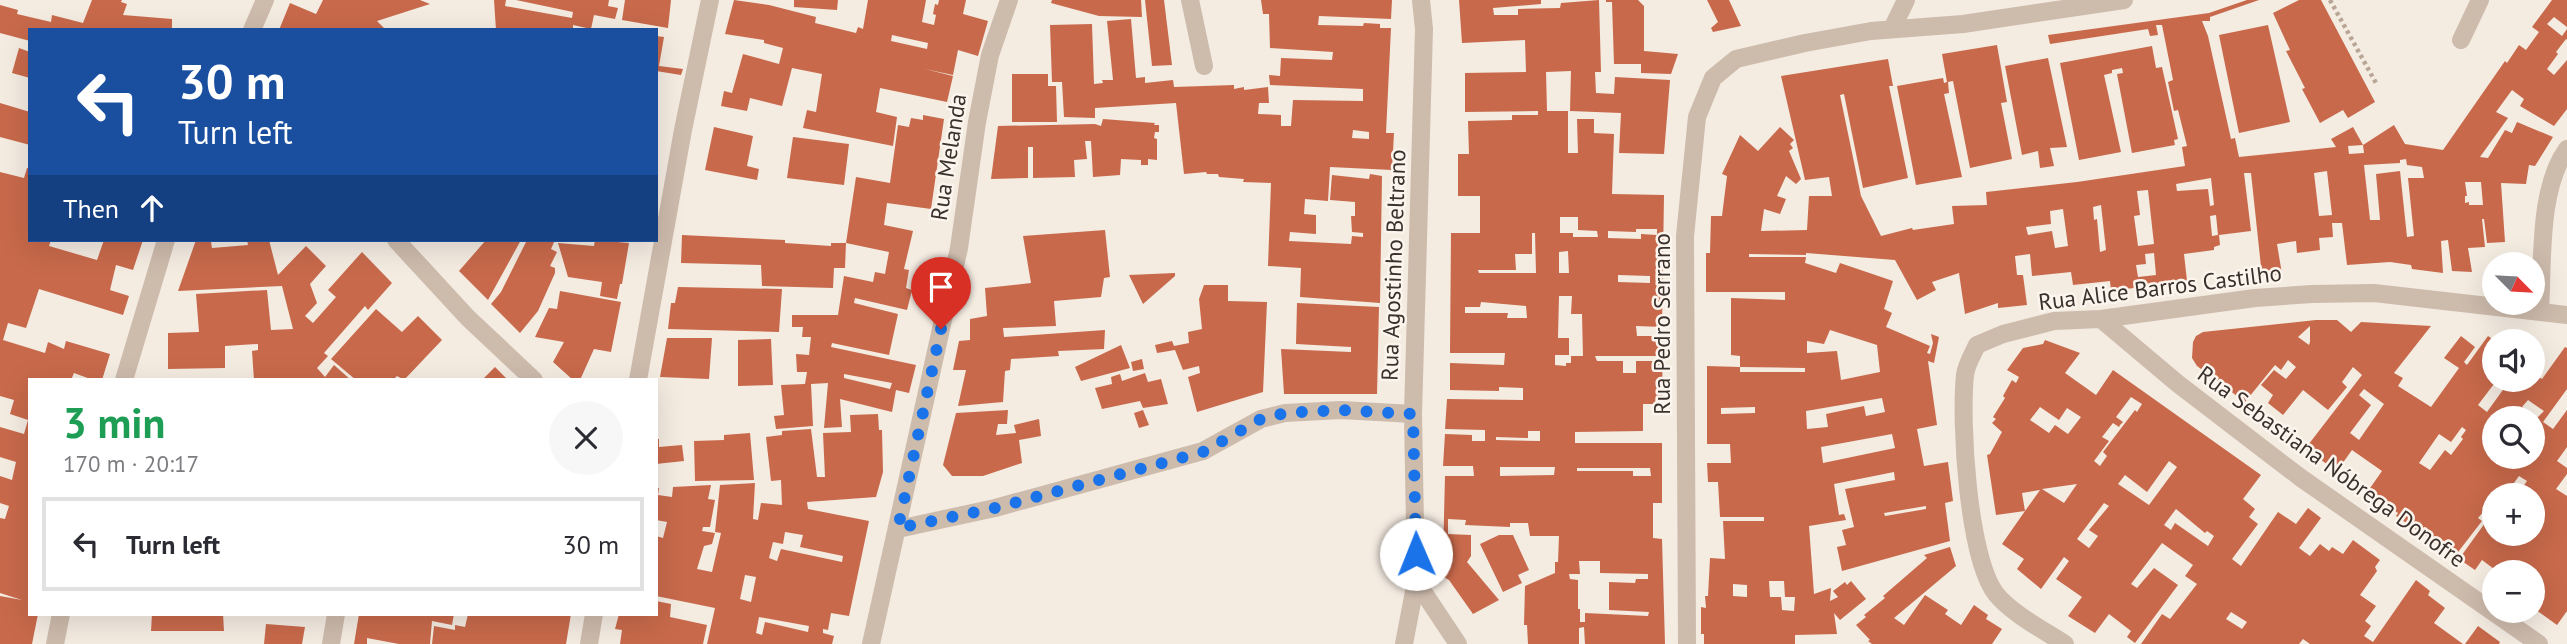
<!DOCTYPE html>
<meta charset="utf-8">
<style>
:root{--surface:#fff;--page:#f7f7f7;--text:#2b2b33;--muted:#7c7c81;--line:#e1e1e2}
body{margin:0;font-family:"PT Sans",sans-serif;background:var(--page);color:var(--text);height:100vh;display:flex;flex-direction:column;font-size:26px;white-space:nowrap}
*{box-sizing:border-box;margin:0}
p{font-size:23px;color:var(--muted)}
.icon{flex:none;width:38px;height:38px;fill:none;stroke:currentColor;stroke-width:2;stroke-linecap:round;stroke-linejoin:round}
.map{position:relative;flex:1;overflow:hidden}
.sheet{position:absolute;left:28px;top:378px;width:630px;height:238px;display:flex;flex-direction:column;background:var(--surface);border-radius:0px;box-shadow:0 7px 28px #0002}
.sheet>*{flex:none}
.banner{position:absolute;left:28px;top:28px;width:630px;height:214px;border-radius:0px;box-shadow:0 7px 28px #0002;background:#1a4fa0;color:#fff;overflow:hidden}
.needle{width:46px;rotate:114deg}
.tools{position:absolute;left:2482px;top:252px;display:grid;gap:14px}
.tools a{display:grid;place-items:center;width:63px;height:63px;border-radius:50%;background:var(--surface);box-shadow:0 7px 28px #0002;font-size:35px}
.pin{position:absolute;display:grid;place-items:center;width:60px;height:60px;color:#fff;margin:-72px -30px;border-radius:50% 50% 50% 0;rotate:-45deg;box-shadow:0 0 7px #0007}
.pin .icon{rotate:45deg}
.me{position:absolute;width:77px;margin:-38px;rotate:359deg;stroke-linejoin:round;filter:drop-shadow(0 0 5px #0008)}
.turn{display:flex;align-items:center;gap:24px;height:147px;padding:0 35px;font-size:32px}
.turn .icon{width:91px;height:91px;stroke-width:2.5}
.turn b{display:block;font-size:49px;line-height:60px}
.then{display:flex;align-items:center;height:66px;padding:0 35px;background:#0003;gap:14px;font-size:26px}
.round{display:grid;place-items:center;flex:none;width:74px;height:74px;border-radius:37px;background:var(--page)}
.summary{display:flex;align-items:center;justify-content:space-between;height:119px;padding:0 35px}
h1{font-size:42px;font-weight:800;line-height:52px;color:#1e9e55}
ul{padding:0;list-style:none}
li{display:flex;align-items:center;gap:21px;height:94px;margin:0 14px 10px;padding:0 21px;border:4px solid var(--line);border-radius:0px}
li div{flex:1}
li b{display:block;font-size:26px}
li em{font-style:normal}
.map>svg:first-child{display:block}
.building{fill:#c8694b;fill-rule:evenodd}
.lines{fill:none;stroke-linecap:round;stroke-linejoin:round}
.path{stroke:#b9a596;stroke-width:4.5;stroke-dasharray:3.5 3.5;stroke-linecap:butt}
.minor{stroke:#cdbbac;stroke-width:18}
.tertiary{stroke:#cdbbac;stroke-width:18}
.route{stroke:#1a73e8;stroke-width:12;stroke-dasharray:0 21.6}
.labels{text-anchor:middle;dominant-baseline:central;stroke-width:5;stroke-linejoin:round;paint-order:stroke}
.street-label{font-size:23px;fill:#3b302b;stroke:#fbf5ee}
</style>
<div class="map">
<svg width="2567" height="644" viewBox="0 0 2567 644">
<rect width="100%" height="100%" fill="#f4ebe1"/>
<g class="building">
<polygon points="92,0 122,0 121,2 127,4 123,15 172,19 172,30 30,30 30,41 0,33 0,5 18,10 17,14 51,22 52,15 83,23"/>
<polygon points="323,0 420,0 430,4 377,21 386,30 279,30 290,3 316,14"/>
<polygon points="494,0 506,0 505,6 572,18 573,12 516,0 609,0 608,6 618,8 615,19 594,15 591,29 573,25 573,30 496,30"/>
<polygon points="625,0 671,0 668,28 622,20"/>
<path d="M734 0 769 5 816 17 815 23 856 33 858 27 863 29 868 0H926L922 22 934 25 936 15 933 14 935 4 938 5 939 0H966L963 14 988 21 978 56 958 50 953 75 925 69 953 76 947 102 880 88 876 112 897 117 893 146 803 128 807 110 816 112 822 74 792 68 782 106 750 98 747 111 721 106 724 91 732 93 743 54 779 64 783 48 764 43V40L725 34ZM892 35 928 43 927 49 891 41Z"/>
<polygon points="794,0 838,0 837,10 794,7"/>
<polygon points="1052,0 1141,0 1142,17 1099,16 1051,3"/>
<polygon points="1145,0 1164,0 1172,65 1152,66"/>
<path d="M1261 0H1392L1391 19 1319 16 1318 25 1363 26 1364 23 1380 24V28H1391L1386 133H1394L1392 170 1330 167 1328 201 1305 199 1304 214 1316 215V234L1290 232 1289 241 1351 244 1352 236 1363 237V233L1352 232 1351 216H1355V202L1330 200 1332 175 1369 179 1370 174 1382 176 1380 303 1300 297 1301 268 1268 266 1271 183 1243 182 1244 179 1219 177 1218 174H1207L1206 172 1184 174 1176 103 1095 108V118L1064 117 1062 82H1052L1050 25 1092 24 1094 84 1103 83 1102 80H1113L1107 21 1131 19 1136 78 1145 77V83L1173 80 1174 87 1234 85V89L1244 87V90L1268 87 1269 103H1259L1258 114 1281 115V126H1291L1293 100 1363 101V89L1270 85 1269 75 1280 76 1281 58 1332 60 1333 52 1270 48 1269 14H1263ZM1353 130 1369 132V139L1352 138Z"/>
<path d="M1459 0H1541V4L1493 8 1494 15H1518V9L1560 8 1561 3 1599 0 1601 72H1595L1596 93 1614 94 1615 77 1670 80 1664 154 1619 153 1621 113 1570 111 1571 71 1546 72 1547 111H1568V153H1578L1577 119H1594V133L1614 134 1612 194 1664 195 1662 327 1636 326 1637 336H1662L1663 356H1595L1597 361H1623V373H1636V361H1662L1663 397H1656L1655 404H1643V431L1575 432V443H1662V503H1653V538L1662 539 1665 644H1585L1584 627 1579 628V644H1528L1527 625H1524L1525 586 1555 573V562H1558L1559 536H1530L1528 523H1510V527L1465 525 1466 520 1448 519V534L1471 535V556L1467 562 1499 600 1473 614 1449 580 1442 576 1440 558 1443 557 1445 476H1474L1473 466H1443L1445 434 1472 435V441H1485V430L1445 429 1447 399 1523 400V388L1499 387V391L1450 390V363L1504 365 1505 353H1450L1451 233H1480V196H1458V154H1469L1468 121 1512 120V115H1538V111L1465 112V73L1526 72 1525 40 1462 43ZM1560 217H1578V230L1597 231 1598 237H1573V233H1560ZM1636 229H1657V235L1641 234V239L1608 238V231L1636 232ZM1532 233H1535L1536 273H1479L1478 270H1516L1515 254H1532ZM1568 251 1569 273H1559V252ZM1618 275 1650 276V283L1618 282ZM1559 296H1572L1571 314H1582L1583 356H1571V363H1566V366L1555 365V355H1569V338H1558ZM1481 302 1526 306 1527 318H1507L1508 313H1465V307H1480ZM1528 431H1540V441L1496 440V437L1528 438ZM1500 467H1555L1554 475 1500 476ZM1577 468H1650L1651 476H1633V471H1577ZM1579 561H1600V573L1648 574V579H1636L1635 583 1609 582V610L1649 612 1648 616 1585 613V622H1580V609H1578V580L1570 579 1569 574H1580Z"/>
<polygon points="1606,0 1638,0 1644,6 1644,51 1678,54 1671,74 1641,73 1641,64 1614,64 1612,2 1606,2"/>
<polygon points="1707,0 1729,0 1741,26 1713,32 1711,28 1718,22"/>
<path d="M2247 0H2259L2210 17V21H2202L2208 36 2231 139 2235 138 2239 157 2336 147 2331 139 2353 127 2363 145 2348 146 2349 154 2364 153 2363 145 2394 125 2405 144 2443 150 2505 61 2507 63 2519 45 2526 50 2539 32 2532 27 2552 0H2567V27L2554 17 2547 24 2562 36 2567 29V40L2566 39 2556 52 2558 54 2547 69 2554 75 2567 60V109L2554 126 2520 106 2524 99 2512 90 2496 112 2508 118 2480 157 2488 158 2505 130 2512 133 2517 122 2553 137 2535 166 2529 165 2526 184 2501 183 2505 242 2487 243 2484 219H2482L2485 247 2468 248 2472 272 2452 271 2448 240 2441 241 2443 273 2412 269 2411 265 2390 262 2347 265 2342 223H2332L2333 237 2319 238 2320 250 2297 253 2296 241 2277 244 2282 274 2262 276 2251 173H2244L2251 231 2219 235 2220 245 2214 247V250L2184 254 2187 281 2111 291 2110 281 2073 285 2071 272 2032 276 2030 254 2015 256 2017 275H2023L2027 305 1998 308V303L1965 314 1959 273 1932 282 1936 290 1917 300 1895 260 1806 253V255L1749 254V257H1806L1805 263 1836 273 1840 263 1893 281 1884 309 1892 313 1886 327 1930 346 1927 353 1930 354 1933 343 1931 334 1939 337 1934 363 1928 361 1937 425 1917 429 1924 466 1948 462 1953 501 1945 503 1950 541 1842 571 1837 547 1846 545 1842 530 1854 527 1845 489 1895 480 1894 472 1834 484 1839 515 1844 514 1846 520 1809 526 1814 594 1831 588 1830 601 1838 597 1833 591 1845 582 1847 585 1851 581 1866 599 1840 620 1834 613 1837 634 1795 635V644H1704V634H1701V607L1706 608 1705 596H1708L1710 558 1725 559 1723 521H1764V517H1720L1718 482H1708L1707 463H1731L1730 444H1707V366L1740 367V372H1805V368L1740 367V356L1731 355V298L1785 300V292H1706V253H1710L1711 216H1722L1727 176 1722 174 1740 135 1758 151 1780 127 1794 140 1790 144 1793 148 1789 151 1801 179 1796 184 1786 176 1777 196 1786 199 1780 214 1764 209 1761 231 1807 230 1809 196H1832L1829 177 1805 180 1781 76 1888 59 1893 86H1889L1908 178 1863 188 1844 94 1840 95 1861 196 1881 236 1912 228 1913 230 1954 224 1952 206 1987 205 1986 192 2077 182 2185 166 2182 147 2187 146 2178 110 2174 111 2168 82 2173 80 2162 25H2156L2158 35 2150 36 2148 29 2050 44 2048 35 2209 13ZM2406 159 2407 165 2422 167 2424 178H2408L2414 236 2407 237 2400 171 2376 174 2380 220H2370L2364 165 2400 163V160ZM2327 171 2332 215 2319 216 2314 173ZM2211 178 2214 205 2210 206 2208 189 2177 191 2176 184ZM2465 182H2481L2483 205H2469V202L2465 203V196H2467ZM2148 190 2154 244 2138 246 2134 216 2140 215 2137 191ZM2101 205 2106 250 2100 252 2097 219 2094 220 2093 207ZM2063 209 2068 246 2055 248 2052 231 2028 235 2026 227 2051 224 2050 211ZM2216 215 2218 235 2212 236 2210 216ZM2154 253 2156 275 2138 277 2136 265 2146 264 2145 254ZM1830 330 1877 345 1880 372 1841 380 1837 351 1807 353V341L1824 344ZM1882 398 1885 412 1866 416 1864 406 1826 414 1828 427 1807 429 1806 411ZM1755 407V413L1721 414V408ZM1892 434 1895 448 1823 463 1821 447ZM1926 506V509L1885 516 1884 513ZM1769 581H1784L1785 597H1795L1794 611 1782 610 1781 597H1770ZM1733 584 1747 585V597L1733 596Z"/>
<polygon points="2299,0 2321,0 2375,102 2348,118 2343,110 2320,123 2302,89 2305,88 2286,51 2290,50 2273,13"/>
<polygon points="2268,25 2290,122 2239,133 2219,35"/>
<polygon points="656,36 664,37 659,66 683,69 681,75 656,71"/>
<polygon points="1997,45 2007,102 2001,103 2012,159 1970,168 1953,81 1948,82 1949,93 1944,94 1962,177 1916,185 1897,86 1943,78 1944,83 1947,82 1942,54"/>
<polygon points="2152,46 2156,68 2162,67 2178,139 2174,140 2175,145 2132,153 2117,74 2123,73 2122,68 2112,70 2112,73 2104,75 2121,152 2079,160 2060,63"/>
<polygon points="19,48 30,52 30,78 12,73"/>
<polygon points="2048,58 2067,147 2050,148 2054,166 2040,168 2038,151 2022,155 2005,66"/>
<polygon points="1012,74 1048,74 1048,86 1056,86 1057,122 1012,122"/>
<polygon points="0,103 30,112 30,145 0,137"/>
<path d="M923 115 944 119 931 209 887 203 884 225 913 231 904 269 909 270 906 288 912 290 907 310 855 298 854 303 898 314 889 355 832 343 831 347 916 365 909 393 896 390 892 412 840 399 842 427 824 428 828 383 811 384 813 426 776 429 774 416 784 415 781 385 805 384 807 372H797L796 354 809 355 811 337H802L803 327H792V315H838L844 276 873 282 875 272 885 274 889 252 846 243 856 177 890 183 898 125 909 127 911 118 923 120ZM844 374 892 383 890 389 844 378Z"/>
<polygon points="1103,119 1155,123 1154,125 1159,125 1159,132 1155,132 1154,138 1157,139 1157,160 1148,159 1148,165 1141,165 1141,160 1121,159 1120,175 1093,177 1091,141 1085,141 1087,159 1074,160 1075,177 1033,178 1033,147 1028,147 1028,178 991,179 998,126 1095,124 1101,126"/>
<polygon points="714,127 753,136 747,166 759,169 757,180 705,170"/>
<polygon points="793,137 849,144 844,185 787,178"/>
<polygon points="27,168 30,168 30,240 51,240 49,246 97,260 104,240 143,240 133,270 116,265 110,290 129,296 123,315 39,289 26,328 8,323 3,340 45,353 48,342 64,349 66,341 110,354 102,380 93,380 74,373 71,380 30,380 30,614 38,614 32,644 0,644 0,596 22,600 0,593 0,518 5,519 9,506 0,503 0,476 12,480 16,462 0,457 0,427 24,434 28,420 10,414 14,400 0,396 0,172 24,178"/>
<polygon points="1105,230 1110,277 1104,278 1101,297 1054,301 1056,326 1003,328 1004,337 1105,330 1104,349 1058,351 1059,356 1011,359 1010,370 1005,371 1003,402 958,406 966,370 953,370 959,341 970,340 970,319 987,316 985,288 1031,283 1023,236"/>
<polygon points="682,235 785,240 785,243 831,246 831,243 846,243 845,268 834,268 833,288 762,286 761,265 681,263"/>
<polygon points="196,240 216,240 211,242 212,248 248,245 247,240 269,240 278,275 306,246 326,266 310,284 317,303 305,316 313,323 336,297 328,290 362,252 392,283 368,310 365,306 324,353 328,356 317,368 325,377 334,365 351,380 254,380 252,351 258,350 258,344 225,346 225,368 168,369 168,333 199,332 196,294 267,290 271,330 293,329 282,286 178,291"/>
<polygon points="486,240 521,240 488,300 459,271"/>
<polygon points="527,240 555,240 551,249 557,252 550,266 555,268 555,273 538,311 520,333 491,304 501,292"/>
<polygon points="595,240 629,243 622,284 620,284 617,299 600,296 602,282 568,277 558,243 594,246"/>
<polygon points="1175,273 1175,276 1143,304 1129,275"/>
<polygon points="1204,285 1228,285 1228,301 1267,302 1263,392 1197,412 1188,377 1200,373 1199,366 1183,370 1175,350 1157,353 1155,345 1172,341 1174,346 1189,343 1188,332 1202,329 1199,299"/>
<polygon points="678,287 782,289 779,332 668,329 671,303 675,303"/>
<polygon points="560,291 621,302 611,352 594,349 580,380 573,380 553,362 564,342 535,337 549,308 557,309"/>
<polygon points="1297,303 1379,307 1377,394 1284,394 1281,349 1351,352 1351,347 1296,344"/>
<polygon points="376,309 402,332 418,316 442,340 404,380 397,376 393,380 356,380 331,359"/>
<path d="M2316 320H2337L2351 332 2361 322 2431 326 2394 373 2403 378 2398 386 2431 407 2459 368 2444 358 2461 336 2475 347 2464 362 2467 365 2488 336 2494 340V380H2497L2478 405 2487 412 2510 380H2532V373L2542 379 2565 347 2567 348V389L2543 422 2553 429 2567 410V447L2557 461 2567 468V474L2556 489 2567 496V611L2557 625 2532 607V587L2534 584 2532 583V572H2518L2505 563 2498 572 2482 560 2475 570 2459 559 2485 523 2488 525 2494 517V534H2532V495H2517L2527 481 2519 476 2506 494 2497 488 2482 508 2485 510 2478 518 2482 521 2455 556 2396 516 2398 513 2368 491 2382 471 2352 450 2337 471 2305 449 2362 375 2353 367 2342 382 2347 387 2328 410 2303 390 2283 415 2268 403 2273 395 2261 385 2274 370 2286 379 2296 367 2288 360 2281 370 2275 365 2245 402 2197 366 2192 358 2193 342 2196 336 2203 332ZM2310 326V342L2309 345 2298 337ZM2364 389 2384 404 2359 440 2350 433 2371 405 2359 395ZM2528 400 2544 411 2537 418 2522 407ZM2494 418H2532V457H2494ZM2462 427 2466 430 2461 437 2463 439 2451 455 2445 450 2430 470 2419 463 2439 434 2451 442Z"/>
<polygon points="667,338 712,338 709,379 660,377"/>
<polygon points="771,339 773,385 738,386 738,340"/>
<path d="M2045 340 2080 353 2065 373 2096 395 2113 370 2261 475 2243 499 2255 509 2249 517 2258 524 2232 559 2241 566 2278 512 2296 524 2308 508 2321 518 2299 548 2310 556 2320 544 2329 551 2332 547 2343 554 2353 540 2380 560 2375 567 2377 571 2360 595 2376 606 2365 621 2371 626 2364 636 2373 642 2416 580 2430 591 2428 595 2445 608 2434 623 2463 644H2310L2303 639 2299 644H2141L2162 614 2170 619 2197 584 2185 576 2193 565 2162 543 2131 584 2137 588 2154 568 2178 585 2135 643 2127 637 2131 631 2109 614 2095 633 2068 616 2082 597 2056 579 2069 561 2064 557 2041 589 2017 569 2024 559 2002 544 2025 511 1996 515 1987 455 1990 454 2002 432 1992 423 1996 419 1993 417 2005 398 2003 396 2012 380 2016 383 2019 377 2007 370 2023 348 2043 344ZM2131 397 2142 404 2137 412 2135 410 2103 452 2107 456 2100 466 2094 461 2109 441 2102 437 2113 423 2119 427 2120 425 2123 422 2116 417ZM2040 407 2059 420 2067 408 2081 417 2068 434 2055 425 2049 433 2030 420ZM2169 461 2177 467 2149 505 2118 484 2125 475 2147 492ZM2077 484 2064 503 2042 489ZM2040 490 2025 511 2022 493ZM2104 503 2109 506 2089 530 2098 536 2089 548 2077 539ZM2176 509 2205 533 2207 531 2214 536 2208 546 2175 523 2171 530 2164 525ZM2231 612 2247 622 2242 629 2226 619Z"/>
<polygon points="1121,345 1130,368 1081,381 1075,367"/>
<polygon points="1142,359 1144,369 1133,371 1131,362"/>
<polygon points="495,367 508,380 482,380"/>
<polygon points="1145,373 1148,382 1161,379 1168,404 1143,408 1140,401 1102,409 1095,388 1112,384 1111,377 1120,374 1122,381"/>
<polygon points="1008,410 1007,424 998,424 996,435 1016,433 1014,425 1039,419 1041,436 1019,440 1022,463 983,476 952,476 943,465 956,413"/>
<polygon points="1143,410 1149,425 1139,428 1134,413"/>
<path d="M878 414 879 430H882L883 472 876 497 807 502 808 509 869 521 849 616 831 613 828 630 823 629V633L834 636 832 644H707L715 608 656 596V536L663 538 667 522 656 520V488H659L658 495 672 497 673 487 711 485 708 499 715 500 710 527H703L702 531 715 533 712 544 704 546 697 569 712 572 721 533 715 532 720 485 755 483 753 519 758 520 761 503 782 505 781 480 771 481 766 437 782 435V431L811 429 817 477H825L823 433 851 432 850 415ZM785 532 803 535 800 547 843 556 842 562 781 549 777 561 769 558 773 542 783 544ZM745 575 756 577 751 602 740 599ZM759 617 809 626 808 632 765 622 762 635 756 633Z"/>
<polygon points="750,433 754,480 695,481 694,441 724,440 724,435"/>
<polygon points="656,439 659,439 659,447 682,445 684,461 656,464"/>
<polygon points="1499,535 1513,535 1529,570 1518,575 1522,583 1503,592 1480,544"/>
<polygon points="1950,547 1956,566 1894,618 1904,625 1925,595 1948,610 1945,614 1961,625 1974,605 1988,615 1986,619 2002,629 1992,644 1872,644 1868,641 1870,640 1856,625 1866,617 1864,615 1885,598 1883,596 1927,558 1924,555"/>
<polygon points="656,601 671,604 670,617 707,625 703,644 620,644 622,630 615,629 619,614 656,614"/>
<polygon points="152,614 223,614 224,631 151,631"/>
<polygon points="359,614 454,614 452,625 432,621 430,644 399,644 367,638 367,644 354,644"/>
<polygon points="468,614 571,614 566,644 432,644 434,626 455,630 455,625 465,627"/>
<polygon points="266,624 305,627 302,644 264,644"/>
<polygon points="2478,626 2500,642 2499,644 2465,644"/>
</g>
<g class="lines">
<polyline class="path" points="2330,0 2376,83"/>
<g class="minor">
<polyline points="1190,0 1204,66"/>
<polyline points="1421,0 1424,29 1413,414 1416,581 1458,644"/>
<polyline points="1892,29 1906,0"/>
<polyline points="2461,40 2480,0"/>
<polyline points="396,240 468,318 534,380"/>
<path d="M2540 311C2543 262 2538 189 2567 149"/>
<polyline points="2101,319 2177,383 2301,478 2539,644"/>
<polyline points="638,380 683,130 710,0"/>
<polyline points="898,529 995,508 1203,451 1261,419 1285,413 1341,410 1413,414"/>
<polyline points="331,644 336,614"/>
<polyline points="589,644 594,614"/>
<polyline points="871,644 959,248 977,122 990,55 1009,0"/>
<polyline points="1404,644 1416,581"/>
<polyline points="1687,644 1685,236 1697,117 1713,78 1736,59 1805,43 1871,31 1963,24 2124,0"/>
<path d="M2065 644C2045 631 2011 613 1996 594 1968 558 1960 422 1965 375 1966 365 1973 354 1977 345L2003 334 2054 321 2101 319 2255 298 2312 294 2374 293 2567 315"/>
</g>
<g class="tertiary">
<polyline points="252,30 265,0"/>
<polyline points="124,380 166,240"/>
<polyline points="55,644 61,614"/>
</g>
</g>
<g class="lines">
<polyline class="route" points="941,329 898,528 995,508 1203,452 1261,419 1285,413 1340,410 1413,414 1416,554"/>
</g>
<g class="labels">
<g class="street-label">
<text transform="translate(948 157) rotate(-81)">Rua Melanda</text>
<text transform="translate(1393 265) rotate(-88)">Rua Agostinho Beltrano</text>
<text transform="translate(2160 287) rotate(-7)">Rua Alice Barros Castilho</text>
<text transform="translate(1661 324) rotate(-90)">Rua Pedro Serrano</text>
<text transform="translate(2332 466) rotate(36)">Rua Sebastiana Nóbrega Donofre</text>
</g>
</g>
</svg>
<div class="tools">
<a><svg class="needle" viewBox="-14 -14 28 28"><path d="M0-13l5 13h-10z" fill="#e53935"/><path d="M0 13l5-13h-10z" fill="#7c7c81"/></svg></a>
<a><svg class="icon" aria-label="sound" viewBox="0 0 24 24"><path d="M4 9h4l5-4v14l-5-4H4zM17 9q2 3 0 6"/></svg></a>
<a><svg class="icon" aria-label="search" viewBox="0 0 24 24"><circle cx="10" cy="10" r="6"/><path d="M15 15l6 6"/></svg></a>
<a>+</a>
<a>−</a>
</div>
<div class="pin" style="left:941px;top:329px;background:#d93025"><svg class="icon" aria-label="arrive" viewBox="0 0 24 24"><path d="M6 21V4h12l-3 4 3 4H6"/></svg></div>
<svg class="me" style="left:1416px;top:554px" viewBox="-20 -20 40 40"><circle r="19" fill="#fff"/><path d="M0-13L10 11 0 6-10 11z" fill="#1a73e8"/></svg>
<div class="banner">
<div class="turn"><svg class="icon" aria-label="left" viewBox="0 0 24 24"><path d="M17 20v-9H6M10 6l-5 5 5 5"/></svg><div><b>30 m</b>Turn left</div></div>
<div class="then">Then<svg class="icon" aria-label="ahead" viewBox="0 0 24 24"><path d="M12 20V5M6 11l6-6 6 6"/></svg></div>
</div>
<section class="sheet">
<div class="summary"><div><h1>3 min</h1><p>170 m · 20:17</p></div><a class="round"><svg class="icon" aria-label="close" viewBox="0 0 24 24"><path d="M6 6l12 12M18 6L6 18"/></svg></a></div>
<ul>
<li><svg class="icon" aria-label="left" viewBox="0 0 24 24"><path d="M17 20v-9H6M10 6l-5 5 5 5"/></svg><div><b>Turn left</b></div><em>30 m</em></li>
</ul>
</section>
</div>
